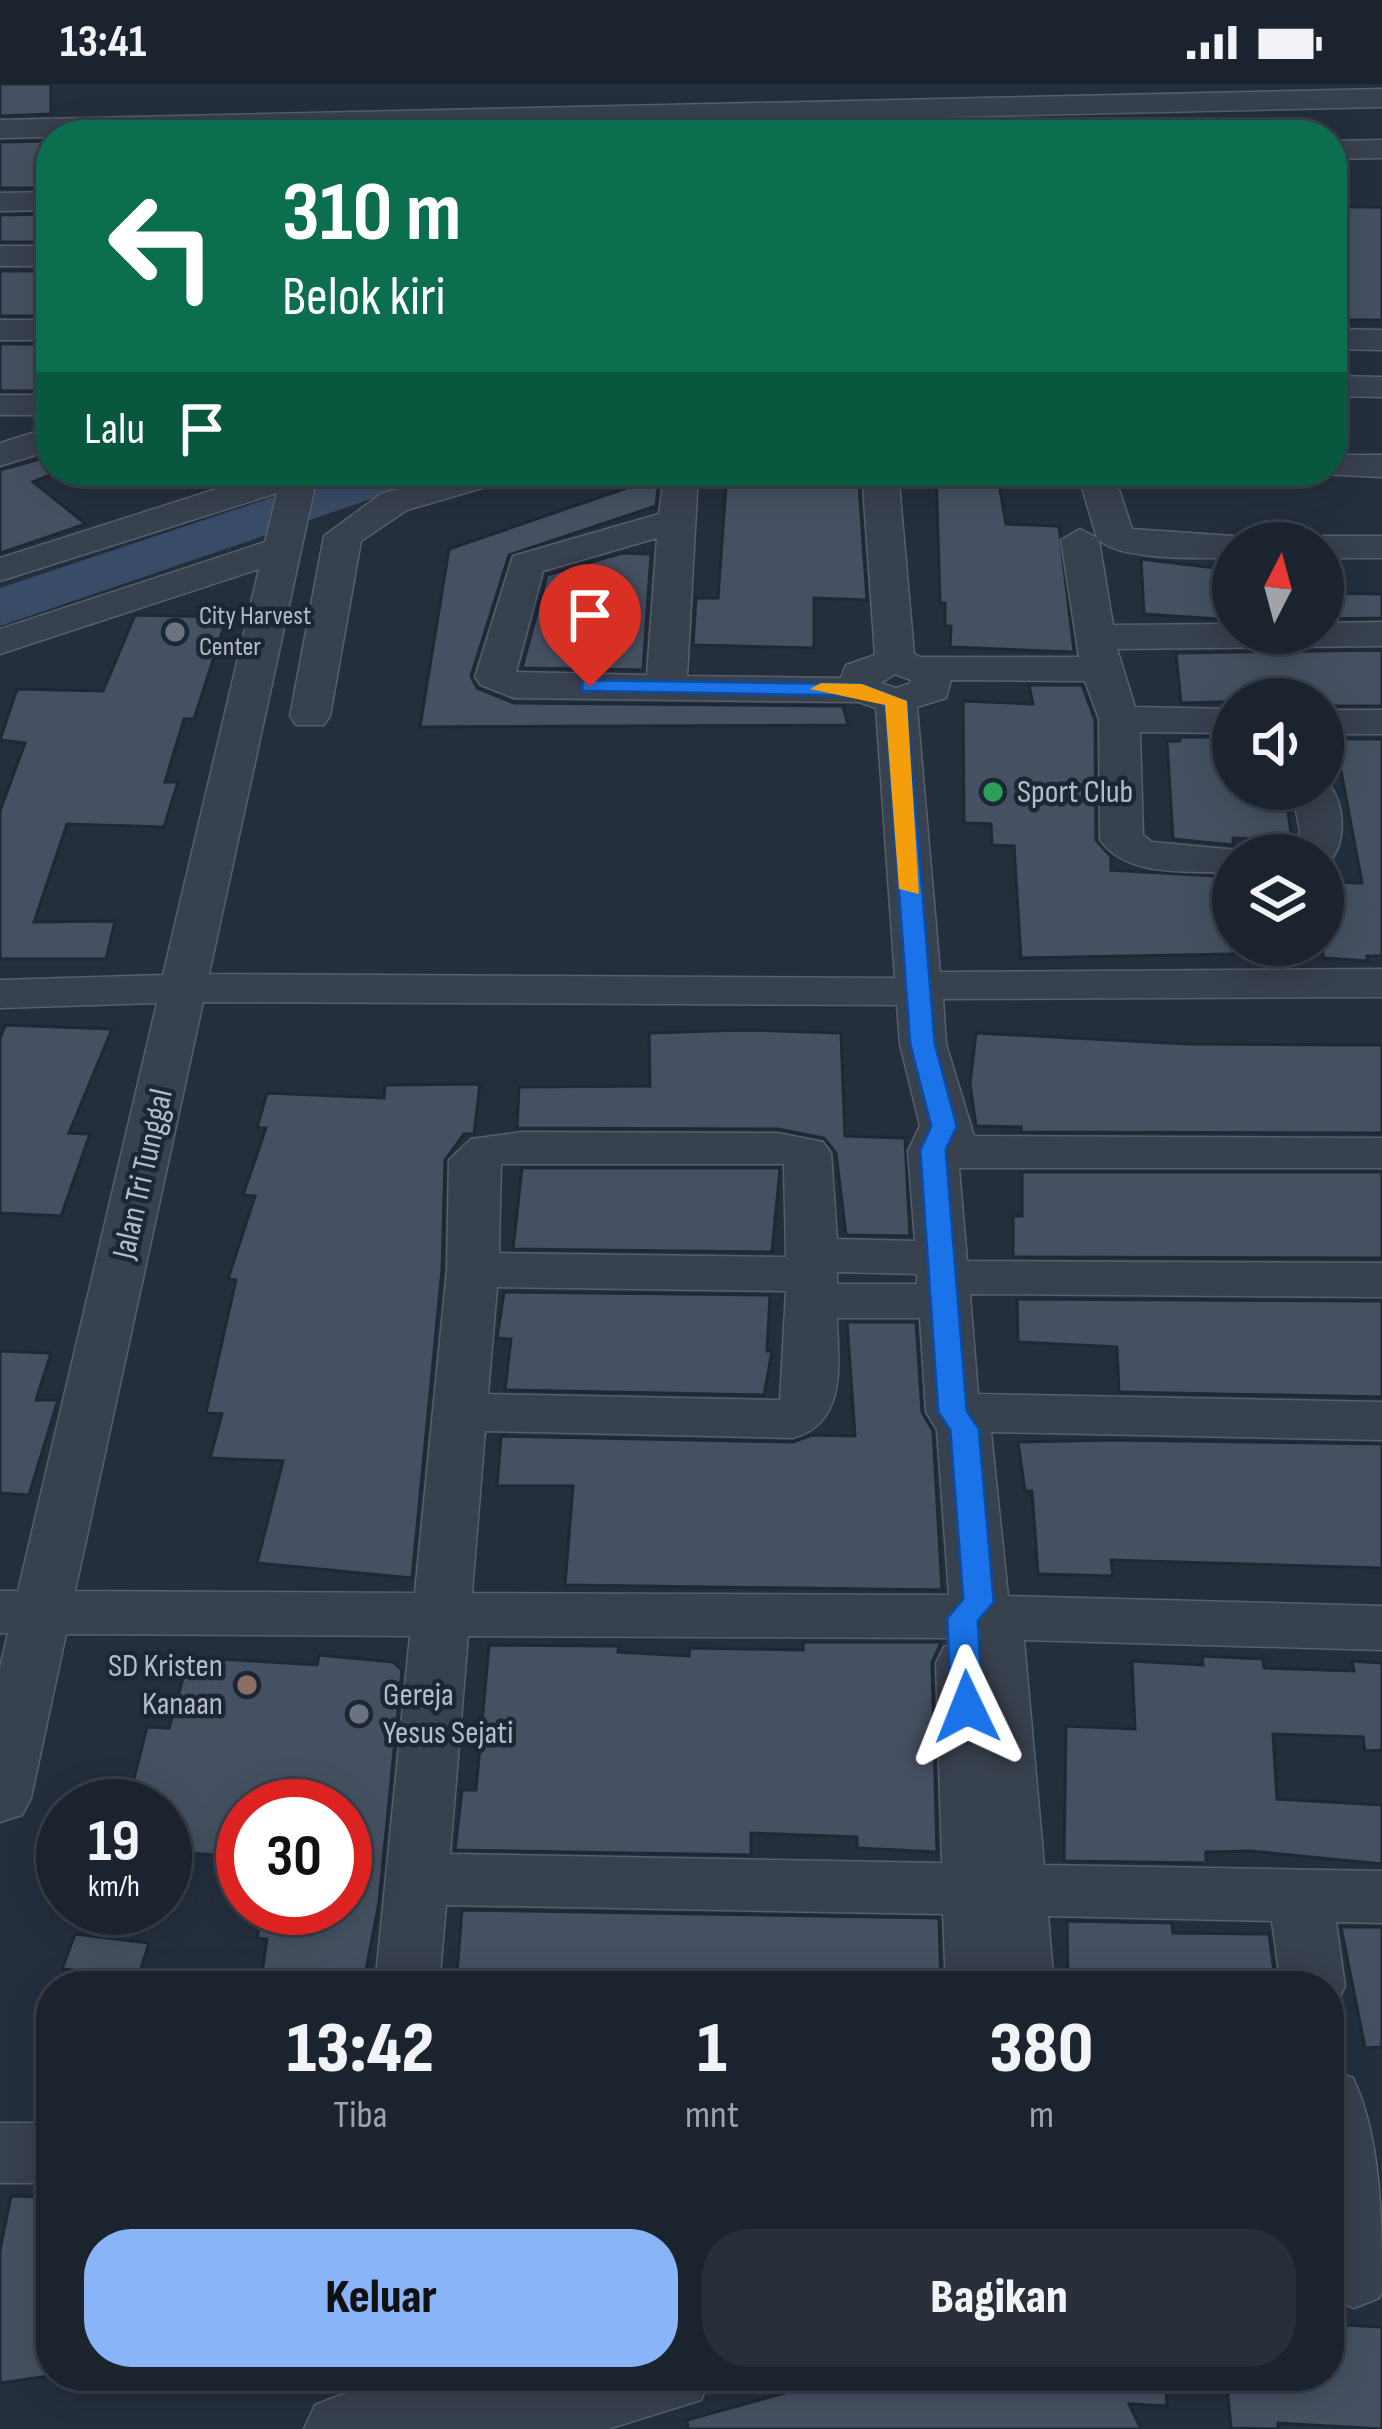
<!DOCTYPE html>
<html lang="id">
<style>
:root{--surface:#1b232e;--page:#282f3a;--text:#f1f3f6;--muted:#a0a4aa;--line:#39404a;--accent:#8ab4f8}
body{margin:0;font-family:"Sofia Sans Condensed",sans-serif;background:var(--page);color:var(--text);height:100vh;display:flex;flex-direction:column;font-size:45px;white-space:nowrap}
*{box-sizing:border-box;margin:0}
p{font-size:39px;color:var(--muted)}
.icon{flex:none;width:66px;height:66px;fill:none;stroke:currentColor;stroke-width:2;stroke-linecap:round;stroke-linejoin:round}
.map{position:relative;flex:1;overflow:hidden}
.panel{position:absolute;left:36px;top:1887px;width:1308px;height:420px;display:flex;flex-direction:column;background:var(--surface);border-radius:48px;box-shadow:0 6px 30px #0003,0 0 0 3px var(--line)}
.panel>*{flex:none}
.banner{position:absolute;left:36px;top:36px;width:1311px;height:366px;border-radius:48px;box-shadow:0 6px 30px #0003,0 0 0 3px var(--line);background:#0b6e4f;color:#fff;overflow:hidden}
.needle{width:78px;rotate:6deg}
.buttons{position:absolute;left:1212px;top:438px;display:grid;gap:24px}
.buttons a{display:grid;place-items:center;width:132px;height:132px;border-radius:50%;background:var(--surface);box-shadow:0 6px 30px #0003,0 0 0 3px var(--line);font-size:60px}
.speed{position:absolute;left:36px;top:1695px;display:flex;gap:24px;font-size:60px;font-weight:700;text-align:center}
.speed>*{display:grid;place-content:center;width:156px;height:156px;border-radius:50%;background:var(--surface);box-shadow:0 6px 30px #0003,0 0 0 3px var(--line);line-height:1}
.speed small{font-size:30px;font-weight:400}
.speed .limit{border:18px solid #d22;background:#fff;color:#111}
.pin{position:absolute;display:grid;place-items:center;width:102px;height:102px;color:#fff;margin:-123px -51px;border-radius:50% 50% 50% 0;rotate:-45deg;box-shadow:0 0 12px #0007}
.pin .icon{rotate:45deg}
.me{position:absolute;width:132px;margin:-66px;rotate:358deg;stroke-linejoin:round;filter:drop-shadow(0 0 9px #0008)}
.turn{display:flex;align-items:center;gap:42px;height:252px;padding:0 48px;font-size:54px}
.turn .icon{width:156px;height:156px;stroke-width:2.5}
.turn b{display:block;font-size:84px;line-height:102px}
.then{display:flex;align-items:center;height:114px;padding:0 48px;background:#0003;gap:24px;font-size:45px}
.eta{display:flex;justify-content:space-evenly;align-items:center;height:204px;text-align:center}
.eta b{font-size:72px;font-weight:800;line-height:84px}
.action{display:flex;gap:24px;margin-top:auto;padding:24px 48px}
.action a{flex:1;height:138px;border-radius:48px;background:var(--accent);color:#111;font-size:48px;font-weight:800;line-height:138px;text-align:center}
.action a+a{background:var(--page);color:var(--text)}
.status{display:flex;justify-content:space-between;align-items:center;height:84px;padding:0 60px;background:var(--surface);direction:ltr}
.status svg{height:33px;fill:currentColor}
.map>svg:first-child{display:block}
.water{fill:#394c67}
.building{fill:#455162;stroke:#1f2835;stroke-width:3}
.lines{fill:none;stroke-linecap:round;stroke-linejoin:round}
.minor-casing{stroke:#565f6c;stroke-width:3}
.minor{fill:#38414e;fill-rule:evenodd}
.route{fill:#1a73e8;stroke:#114b97;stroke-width:3}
.slow{fill:#f59e0b}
.worship-dot{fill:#6b7280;stroke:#1d2633;stroke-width:4.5}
.leisure-dot{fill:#2e9e5b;stroke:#1d2633;stroke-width:4.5}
.education-dot{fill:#8d6e63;stroke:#1d2633;stroke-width:4.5}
.labels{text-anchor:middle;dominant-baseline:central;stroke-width:9;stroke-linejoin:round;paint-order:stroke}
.far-poi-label{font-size:27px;fill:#b4bcc9;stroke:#1d2633;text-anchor:start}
.poi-label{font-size:33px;fill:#b4bcc9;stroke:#1d2633;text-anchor:start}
.street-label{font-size:33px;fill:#b4bcc9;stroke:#1d2633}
</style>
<div class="status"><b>13:41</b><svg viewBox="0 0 49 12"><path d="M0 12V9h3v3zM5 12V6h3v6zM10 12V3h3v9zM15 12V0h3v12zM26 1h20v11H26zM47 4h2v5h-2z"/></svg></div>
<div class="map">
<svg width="1382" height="2345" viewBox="0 0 1382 2345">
<rect width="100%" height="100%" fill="#242f3e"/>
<polygon class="water" points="351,387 453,387 0,542 0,504"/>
<g class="building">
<polygon points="0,0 51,0 51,30 0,32"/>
<polygon points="1023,36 1025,51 974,51 972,37"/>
<polygon points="51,57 51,104 0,104 0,58"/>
<rect x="1332" y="123" width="50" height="113"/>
<polygon points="51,130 51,158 0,158 0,131"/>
<rect x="0" y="187" width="51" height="45"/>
<rect x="0" y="260" width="51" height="47"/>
<polygon points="51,372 51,387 60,387 33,398 86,440 0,469 0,386"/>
<polygon points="727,387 858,387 867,516 814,514 814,564 693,561 696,514 718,514"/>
<polygon points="936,387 997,387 1006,440 1059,442 1074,568 950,563 951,542 945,542 945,519 940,519"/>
<polygon points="647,397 658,404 656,422 509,471 471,592 477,604 514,619 843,622 848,641 420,643 449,465"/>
<polygon points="622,469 651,470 643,586 522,584 547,491"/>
<polygon points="1141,475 1224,485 1233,536 1144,530"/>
<polygon points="1323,509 1382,510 1382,534 1323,535"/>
<polygon points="135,531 227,533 194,635 184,635 165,698 178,698 164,743 67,740 34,838 115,837 106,875 0,875 0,727 25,659 0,656 17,605 103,607"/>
<polygon points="1382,566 1382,622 1323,622 1323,615 1181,619 1176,569"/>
<polygon points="1029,601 1082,601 1095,636 1096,756 1111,773 1111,786 1233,793 1233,870 1021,874 1014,762 992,761 991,740 964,739 963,617 1033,620"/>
<polygon points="1180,653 1233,653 1233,705 1277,705 1283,727 1288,727 1292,757 1233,754 1233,761 1173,755 1167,657 1180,657"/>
<polygon points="1335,655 1382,655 1382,872 1367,872 1368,877 1323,874 1323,798 1362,799"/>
<polygon points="5,941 112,945 69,1049 90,1050 61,1132 0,1129 0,955"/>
<polygon points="744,946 841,949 845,1052 905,1054 910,1152 846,1151 836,1069 824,1054 778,1045 517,1044 519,1003 650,1002 649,949"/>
<polygon points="976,949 1187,960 1382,961 1382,1049 1021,1048 1021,1043 976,1042 970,1000"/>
<polygon points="480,1000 474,1050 464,1050 445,1076 442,1186 412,1494 257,1479 283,1377 210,1374 222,1330 206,1329 236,1196 228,1195 255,1112 243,1111 266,1044 257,1044 267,1009 384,1014 385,1001"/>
<polygon points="522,1084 780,1084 772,1168 513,1165"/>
<polygon points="1022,1088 1382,1088 1382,1174 1013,1173 1013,1132 1022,1132"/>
<polygon points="504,1208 770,1211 767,1267 772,1267 764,1311 505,1306 511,1255 497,1254"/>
<polygon points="1017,1215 1382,1217 1382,1313 1119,1308 1117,1263 1018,1258"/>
<polygon points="847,1238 916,1238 922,1328 933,1347 942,1506 565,1501 573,1402 497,1402 501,1352 793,1358 812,1351 855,1352"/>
<polygon points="0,1267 51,1269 36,1316 58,1316 29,1411 0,1409"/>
<polygon points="1113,1356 1382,1360 1382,1484 1111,1476 1113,1492 1038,1490 1032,1407 1025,1407 1018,1358"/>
<polygon points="803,1558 941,1558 932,1579 937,1768 857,1764 857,1753 751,1749 751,1771 455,1766 462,1706 476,1706 489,1561 619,1562 618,1568 689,1572 690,1564 803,1566"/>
<polygon points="319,1571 393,1578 402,1586 379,1818 363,1902 260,1902 267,1855 257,1854 263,1824 345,1824 345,1722 243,1722 234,1772 165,1768 165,1722 127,1722 147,1643 169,1644 189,1573 317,1581"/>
<polygon points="1202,1572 1263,1575 1264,1584 1354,1587 1352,1577 1382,1579 1382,1666 1365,1667 1363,1653 1273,1650 1277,1715 1382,1721 1382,1780 1251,1767 1206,1768 1206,1779 1064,1777 1066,1642 1135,1645 1132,1577 1203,1581"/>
<polygon points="462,1826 939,1834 941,1902 456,1902"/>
<polygon points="1067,1837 1172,1839 1173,1849 1269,1850 1276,1902 1068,1902"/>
<polygon points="1341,1843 1382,1843 1382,1963 1365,1964"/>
<polygon points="75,1850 149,1859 138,1893 62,1885"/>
<polygon points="11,2112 51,2113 49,2292 0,2299 0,2166"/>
<polygon points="1329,2240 1382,2243 1382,2345 1278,2339 1278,2345 1231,2344 1226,2292 1329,2292"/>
<polygon points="786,2292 1165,2292 1167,2322 1129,2320 1141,2345 688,2345 687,2336 792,2307"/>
</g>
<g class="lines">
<defs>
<g id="minor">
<polygon points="1382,5 1382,23 0,54 0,36"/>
<polygon points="1382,56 1382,74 1332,75 1332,57"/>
<polygon points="51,108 51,126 0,127 0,109"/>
<rect x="0" y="162" width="51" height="20"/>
<rect x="0" y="236" width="51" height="20"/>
<polygon points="1332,245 1382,246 1382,266 1332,265"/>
<polygon points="1332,292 1382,293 1382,313 1332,312"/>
<rect x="0" y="311" width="51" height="20"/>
<polygon points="51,343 51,366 0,382 0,359"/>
<polygon points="1332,371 1382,371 1382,393 1319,390 1332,387"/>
<path d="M273 387H328L316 397 209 890 895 894 876 624 859 618 514 614 481 601 475 593 513 472 659 430 665 387 698 391 687 592 841 594 846 581 875 571 862 387H898L914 570 920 573H1079L1061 456 1080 445 1097 454 1077 387H1113L1132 445 1233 452 1249 459H1233V474C1201 474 1121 477 1099 456L1113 541 1233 540V549H1323V539L1382 538V562L1117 565 1135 623 1233 625V649L1140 648 1143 751 1152 758 1248 767 1251 771H1233V789C1190 786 1128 795 1100 756L1099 635 1085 597 951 596 946 614 917 623 940 888 1382 885V913L943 915 946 960 974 1052 1382 1054V1084H959L967 1177 1382 1179V1213L970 1210 978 1310 1382 1318V1356L991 1348 1008 1512 1382 1522V1566L1024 1556 1044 1781 1382 1787V1839L1336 1838 1345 1902 1336 1921 1329 1923V1902H1281L1272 1837 1048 1832 1054 1902H946L943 1830 446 1821 439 1902H375L410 1552 66 1550 31 1714 22 1731 0 1738V1584L8 1549H0V1507H18L157 919 0 924V896L163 891 259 485 0 570V545L265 458 277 409 0 497V474ZM657 454 647 591 516 588 543 487ZM895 590 911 596V599L896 604 881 599ZM203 918 897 921 900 960 920 1042 908 1067 915 1157 837 1155 831 1069 823 1058 778 1049 522 1048 471 1055 449 1076 447 1186 415 1509 75 1507ZM501 1080H784L786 1173 499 1169ZM837 1188 917 1190V1200H837ZM497 1203 786 1207 780 1316 488 1310ZM837 1234H920L926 1328 937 1346 949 1511 472 1509 485 1347 793 1354C848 1338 838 1281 837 1234ZM468 1552 966 1554 944 1563 936 1579 942 1779 450 1770Z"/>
<polygon points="461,387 518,387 513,395 407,426 361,457 330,632 324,641 296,641 290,632 324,452 381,410"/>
<polygon points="1323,452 1382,452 1382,474 1323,474 1323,459 1307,459"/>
<rect x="1323" y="626" width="59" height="24"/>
<path d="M1323 695C1346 711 1350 767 1323 782V771H1292L1300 748 1292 705H1323Z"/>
<path d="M1329 1985 1353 1994C1382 2055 1382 2141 1382 2208L1379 2214 1354 2224 1329 2214Z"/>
<rect x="0" y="2039" width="51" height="60"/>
<polygon points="498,2292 711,2292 701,2316 608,2345 304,2345 315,2321 341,2311"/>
</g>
</defs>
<use href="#minor" class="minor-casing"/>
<use href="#minor" class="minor"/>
</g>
<polygon class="route" points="590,596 862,600 907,617 935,960 957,1042 946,1066 967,1327 979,1345 994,1518 978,1537 983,1623 978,1632 955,1632 951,1623 947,1534 963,1515 950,1346 938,1328 920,1066 931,1042 910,960 885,621 860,612 582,607 582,598"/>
<polygon class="slow" points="862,600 907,617 919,810 899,805 885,621 810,605 821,599"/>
<g class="worship-dot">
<circle cx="175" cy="548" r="12"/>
<circle cx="359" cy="1630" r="12"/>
</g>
<circle class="leisure-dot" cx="993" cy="708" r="12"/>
<circle class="education-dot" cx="247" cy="1601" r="12"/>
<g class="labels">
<g class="far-poi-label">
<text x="199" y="532">City Harvest<tspan x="199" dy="31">Center</tspan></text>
</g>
<g class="poi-label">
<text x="1017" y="708">Sport Club</text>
<text x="223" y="1582" text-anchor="end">SD Kristen<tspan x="223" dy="38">Kanaan</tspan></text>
<text x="383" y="1611">Gereja<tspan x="383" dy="38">Yesus Sejati</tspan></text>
</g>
<g class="street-label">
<text transform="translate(143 1090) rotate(-77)">Jalan Tri Tunggal</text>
</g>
</g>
</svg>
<div class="buttons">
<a><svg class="needle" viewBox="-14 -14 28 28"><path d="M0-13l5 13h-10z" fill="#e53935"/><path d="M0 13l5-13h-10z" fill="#a0a4aa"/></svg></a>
<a><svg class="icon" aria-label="sound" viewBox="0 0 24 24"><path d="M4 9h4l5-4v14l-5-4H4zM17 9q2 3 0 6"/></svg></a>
<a><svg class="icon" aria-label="layers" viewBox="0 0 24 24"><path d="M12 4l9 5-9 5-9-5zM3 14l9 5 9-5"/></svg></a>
</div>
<div class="speed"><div>19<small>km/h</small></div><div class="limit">30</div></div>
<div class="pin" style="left:590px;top:603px;background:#d93025"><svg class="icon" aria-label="arrive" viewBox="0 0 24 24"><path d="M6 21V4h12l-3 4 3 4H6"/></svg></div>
<svg class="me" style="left:967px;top:1623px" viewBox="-20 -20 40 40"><path d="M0-17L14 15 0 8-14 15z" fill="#1a73e8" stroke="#fff" stroke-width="4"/></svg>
<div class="banner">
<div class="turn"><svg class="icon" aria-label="left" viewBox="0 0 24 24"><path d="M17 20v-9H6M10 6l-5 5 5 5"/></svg><div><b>310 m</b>Belok kiri</div></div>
<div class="then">Lalu<svg class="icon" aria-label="arrive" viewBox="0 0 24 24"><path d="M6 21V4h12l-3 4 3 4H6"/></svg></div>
</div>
<section class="panel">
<div class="eta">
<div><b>13:42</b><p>Tiba</p></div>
<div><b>1</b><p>mnt</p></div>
<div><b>380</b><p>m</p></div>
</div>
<div class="action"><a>Keluar</a><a>Bagikan</a></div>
</section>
</div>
